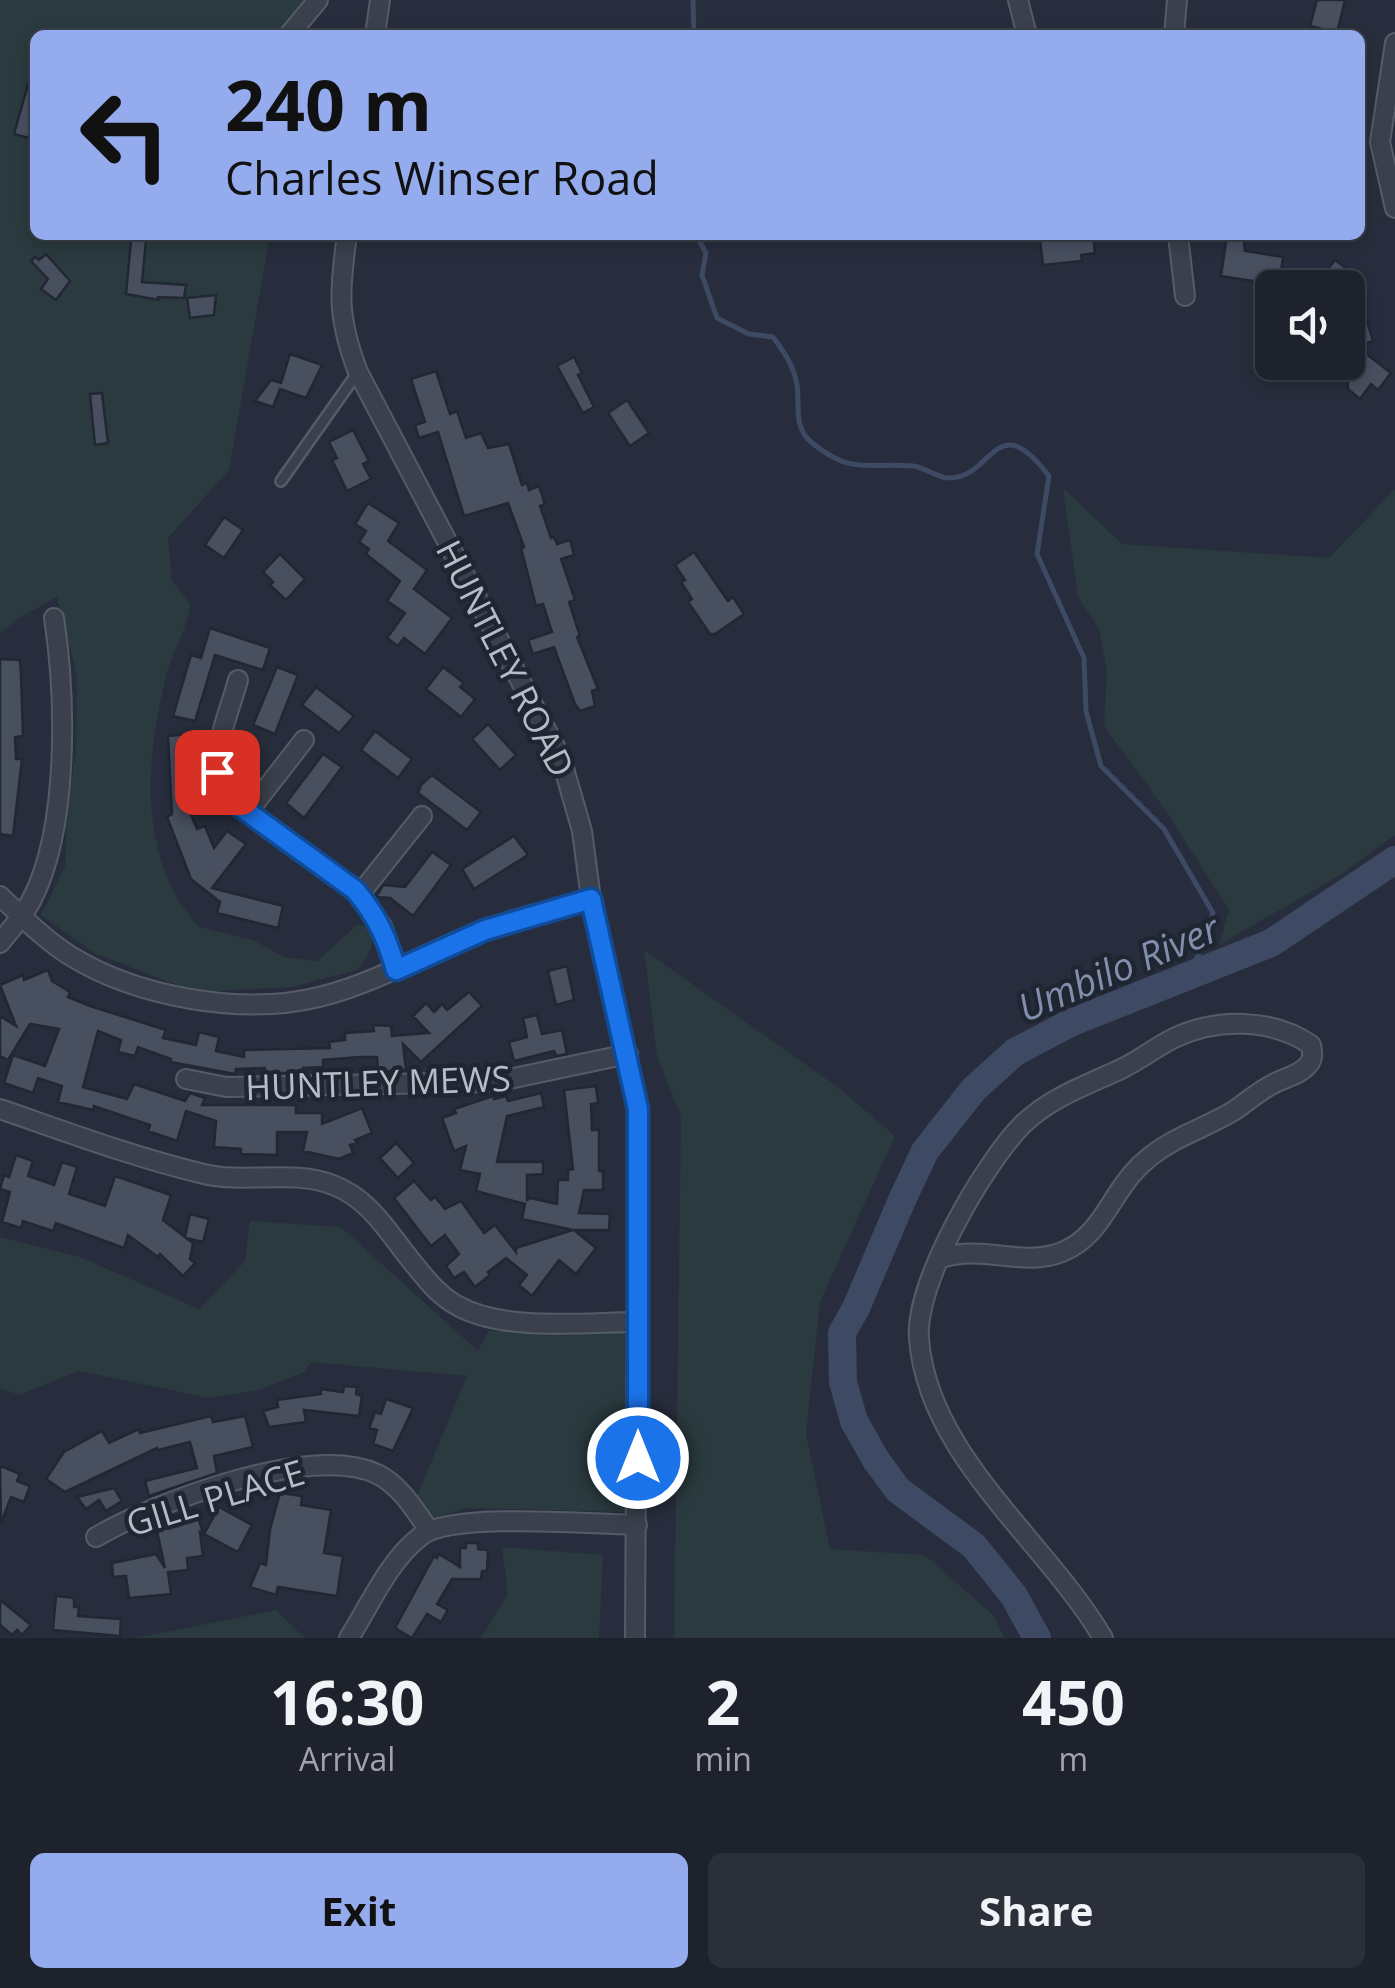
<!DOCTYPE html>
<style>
:root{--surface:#1d222d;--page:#2a2f39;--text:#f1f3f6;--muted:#a0a4aa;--line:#3b3f49;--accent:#94acee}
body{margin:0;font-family:"Open Sans",sans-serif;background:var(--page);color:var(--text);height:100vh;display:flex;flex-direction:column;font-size:38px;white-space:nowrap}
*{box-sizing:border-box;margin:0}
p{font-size:32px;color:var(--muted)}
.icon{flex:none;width:55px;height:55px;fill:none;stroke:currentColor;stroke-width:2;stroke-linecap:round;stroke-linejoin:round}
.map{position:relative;height:1638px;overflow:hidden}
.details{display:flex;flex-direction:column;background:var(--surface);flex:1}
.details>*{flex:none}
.hud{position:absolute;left:30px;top:30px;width:1335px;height:210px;border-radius:15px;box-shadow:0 5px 15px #0003,0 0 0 2px var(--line);background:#94acee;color:#111;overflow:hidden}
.fabs{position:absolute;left:1255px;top:270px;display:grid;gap:20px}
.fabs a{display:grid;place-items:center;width:110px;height:110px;border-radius:15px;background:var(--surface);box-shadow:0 5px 15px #0003,0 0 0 2px var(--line);font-size:50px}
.pin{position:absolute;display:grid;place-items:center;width:85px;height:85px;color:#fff;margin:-42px;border-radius:20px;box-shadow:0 5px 15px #0006}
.me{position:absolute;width:110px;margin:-55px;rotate:0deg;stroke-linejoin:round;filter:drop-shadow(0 0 8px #0008)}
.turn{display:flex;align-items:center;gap:35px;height:210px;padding:0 30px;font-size:45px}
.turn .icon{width:130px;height:130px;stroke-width:2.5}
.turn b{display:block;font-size:70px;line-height:85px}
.eta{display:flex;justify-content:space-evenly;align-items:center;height:170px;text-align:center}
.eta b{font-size:60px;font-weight:700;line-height:70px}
.action{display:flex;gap:20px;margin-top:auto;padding:20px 30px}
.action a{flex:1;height:115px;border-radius:15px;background:var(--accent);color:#111;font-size:40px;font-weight:700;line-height:115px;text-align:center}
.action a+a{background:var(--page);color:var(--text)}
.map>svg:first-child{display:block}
.green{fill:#2a3a3e}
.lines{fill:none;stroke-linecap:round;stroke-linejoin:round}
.stream{stroke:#3e4963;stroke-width:5}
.river{stroke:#3e4963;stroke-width:28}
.building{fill:#485060;stroke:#212733;stroke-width:2.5}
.lane-casing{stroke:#555b67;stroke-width:14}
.street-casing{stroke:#555b67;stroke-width:22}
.lane{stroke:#3a404c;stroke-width:9}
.street{stroke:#3a404c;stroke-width:18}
.route-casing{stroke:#114b97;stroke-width:25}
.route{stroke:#1a73e8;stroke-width:18}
.labels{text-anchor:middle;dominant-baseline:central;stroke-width:9;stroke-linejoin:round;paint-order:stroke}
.street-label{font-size:35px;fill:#b6bbc7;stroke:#1f2531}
.water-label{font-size:38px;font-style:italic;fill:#818eac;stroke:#1f2531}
</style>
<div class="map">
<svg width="1395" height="1638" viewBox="0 0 1395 1638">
<rect width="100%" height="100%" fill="#272d3c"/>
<g class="green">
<path d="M0 0H310L304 35H35V235H270L229 470 168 538 172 580 190 604C186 635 172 650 166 677 149 749 140 820 172 889 179 903 190 915 199 927L253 940 284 957 317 961 358 924 370 928 373 942 367 958 357 970 292 987 194 992 94 953 41 915 65 866 68 802 76 752 77 675 57 597 19 618 0 634Z"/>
<polygon points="1063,488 1122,544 1329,558 1395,489 1395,835 1343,873 1219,945 1229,910 1166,811 1104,726 1107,672 1099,629 1078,597"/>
<polygon points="644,950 839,1088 895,1136 820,1302 806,1434 830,1549 925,1555 993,1615 1005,1638 674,1638 681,1117 657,1056"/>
<polygon points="250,1221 341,1227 478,1351 488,1331 629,1333 626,1512 467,1508 432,1519 417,1496 467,1376 311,1362 304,1372 259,1390 209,1398 79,1371 19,1395 0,1388 0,1237 80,1257 199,1309 245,1261"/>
<polygon points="502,1547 603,1555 599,1638 481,1638 508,1594"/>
<polygon points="276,1610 305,1638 135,1638"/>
</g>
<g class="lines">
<g class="stream">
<polyline points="693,0 694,35"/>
<path d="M696 235 706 253 702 275 717 318 749 334 773 337C784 352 794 366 797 385 800 405 793 427 811 442 852 476 867 462 913 466 925 467 937 478 949 478 994 478 995 405 1049 476L1037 554 1084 658 1086 711 1101 766 1164 829 1213 913 1203 946 1187 976"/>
</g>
<polyline class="river" points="1037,1638 1014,1596 974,1546 898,1490 876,1460 854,1421 843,1382 842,1333 856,1308 902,1200 925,1151 974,1089 1015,1052 1070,1023 1271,943 1395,860"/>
</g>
<g class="building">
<polygon points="1317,0 1345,0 1337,33 1310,26"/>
<polygon points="31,74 35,74 35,113 28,138 14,134"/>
<polygon points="1093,235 1095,253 1081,255 1082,261 1043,265 1040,240"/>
<polygon points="1227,235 1243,235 1245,251 1283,257 1279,285 1221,276"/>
<polygon points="146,240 142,282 186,285 184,298 158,297 159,300 126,294 131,241"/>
<polygon points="46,254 70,281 56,300 41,289 48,279 31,261 35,257 39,260"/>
<polygon points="1335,260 1350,271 1337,288 1313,288"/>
<polygon points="216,295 214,315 190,318 187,298"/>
<polygon points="1367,321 1373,341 1356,346 1391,373 1378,390 1371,384 1360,399 1348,389 1348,327"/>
<polygon points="290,354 322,365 306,398 280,389 273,407 255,401 271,380 281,383"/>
<polygon points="574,357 582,373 578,375 594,407 583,413 557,366"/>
<polygon points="436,371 450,414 457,411 466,438 481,433 488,448 509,444 522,485 527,483 529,490 539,486 545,504 540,506 551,538 554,537 557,544 570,540 574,555 561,559 575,600 569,602 580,636 577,637 598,689 592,691 595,706 580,711 575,704 554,647 533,654 528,640 552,632 543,604 536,606 521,548 524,547 508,503 464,516 438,432 419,438 415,425 425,422 411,379"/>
<polygon points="102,393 108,443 95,445 90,394"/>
<polygon points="627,400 649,433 630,446 608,413"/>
<polygon points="353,430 369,461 363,464 371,479 347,491 332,460 337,458 329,442"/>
<polygon points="368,503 399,523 388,541 427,570 414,589 452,618 425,654 404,638 398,646 387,638 405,613 387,601 400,581 366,554 369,549 359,542 366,531 355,524"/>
<polygon points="224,517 243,530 224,558 205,545"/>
<polygon points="694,552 728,601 733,597 744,614 715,634 710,634 688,602 692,599 681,582 685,580 675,565"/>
<polygon points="280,554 305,579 286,600 270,585 273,582 263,572"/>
<polygon points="210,628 270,648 263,670 215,655 195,721 173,716 191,655 201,658"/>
<polygon points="0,659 20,660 21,675 23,736 15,737 16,759 22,759 13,836 0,834"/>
<polygon points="277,667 298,675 275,734 253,725"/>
<polygon points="443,667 464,683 460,687 475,699 461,717 426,689"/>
<polygon points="316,687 354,716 339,733 302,705"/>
<polygon points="488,724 516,755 500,770 472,739"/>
<polygon points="375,731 412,759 398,778 361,750"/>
<polygon points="190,734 194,796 183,796 197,829 205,826 214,848 227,831 246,844 212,888 283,906 278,928 217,913 220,902 191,879 167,817 172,814 168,736"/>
<polygon points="323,754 342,767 304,818 286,803"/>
<polygon points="432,775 481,812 467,830 418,793 421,785"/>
<polygon points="514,836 528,855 474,889 462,869"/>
<polygon points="432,852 451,865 413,916 390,898 376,897 383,885 405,887"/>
<polygon points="567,966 574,1000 556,1005 548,971"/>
<polygon points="48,970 52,981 70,992 68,997 90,1006 166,1030 163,1038 196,1045 199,1032 219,1037 216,1051 244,1057 244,1050 330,1048 329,1042 345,1040 345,1033 374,1031 373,1025 391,1026 392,1036 429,1033 413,1016 426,1003 434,1012 442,1004 447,1010 469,992 482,1006 421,1062 403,1044 406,1070 390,1071 378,1072 377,1057 360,1057 323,1060 323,1067 303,1068 303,1073 265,1073 265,1068 236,1069 235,1074 170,1062 171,1059 138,1047 135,1056 118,1052 121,1040 98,1031 83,1087 127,1099 134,1084 185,1101 190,1093 205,1098 202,1105 296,1105 296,1113 322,1113 322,1124 362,1108 372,1133 355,1140 357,1143 350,1145 353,1153 339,1159 303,1151 307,1132 277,1132 277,1155 241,1154 241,1149 214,1147 216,1121 186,1111 177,1141 148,1131 150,1125 94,1106 93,1110 58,1102 62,1086 38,1078 33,1093 4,1083 13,1055 45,1066 59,1029 30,1024 8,1060 0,1056 0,1016 16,1026 0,985 23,975 24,980"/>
<polygon points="537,1015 542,1034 562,1030 567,1054 556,1056 554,1051 514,1061 509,1042 527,1037 523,1018"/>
<polygon points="596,1086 598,1103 591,1104 592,1130 599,1130 599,1171 603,1171 603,1190 584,1190 579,1213 610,1214 609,1230 574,1230 596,1248 576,1274 559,1260 532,1296 519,1285 527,1275 506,1258 488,1272 490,1275 475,1287 464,1272 454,1278 446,1266 459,1254 445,1235 431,1246 394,1198 414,1181 431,1200 435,1197 445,1209 461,1201 484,1233 495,1225 516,1252 516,1248 573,1230 522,1219 525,1204 476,1191 480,1174 460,1170 466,1146 454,1151 442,1118 456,1113 454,1109 493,1096 494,1099 506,1096 508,1101 541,1093 544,1107 507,1116 497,1162 543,1162 543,1174 527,1175 527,1200 530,1198 557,1204 558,1180 568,1180 568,1170 573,1169 564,1090"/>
<polygon points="396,1143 414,1163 398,1178 380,1158"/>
<polygon points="16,1155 33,1161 28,1176 54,1185 62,1162 77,1167 69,1194 105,1206 115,1176 171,1195 163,1220 185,1237 190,1214 209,1219 203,1242 186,1238 193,1243 190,1259 195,1263 183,1276 160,1254 158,1257 128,1235 124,1248 56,1223 53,1231 23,1221 21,1228 2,1222 10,1192 0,1189 4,1175 9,1177"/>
<polygon points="344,1386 357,1387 356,1394 362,1396 359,1416 304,1410 306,1422 269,1427 263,1411 278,1407 277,1400 321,1394 321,1389 343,1392"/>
<polygon points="386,1399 413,1408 393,1451 373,1444 377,1430 369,1428 375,1412 381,1414"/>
<polygon points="211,1416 213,1422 245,1416 253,1447 214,1456 217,1473 149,1496 145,1481 197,1468 190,1442 158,1450 157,1448 65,1492 46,1479 64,1452 102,1431 109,1443 139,1429 140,1433"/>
<polygon points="0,1466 20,1474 17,1481 30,1486 24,1502 11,1497 1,1523"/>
<polygon points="114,1488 122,1501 106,1511 99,1500 86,1509 77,1497"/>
<polygon points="280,1493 302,1496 301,1505 331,1510 324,1553 343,1556 337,1596 278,1587 276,1595 250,1587 260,1563 266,1565 270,1529"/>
<polygon points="219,1507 252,1525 238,1552 204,1534"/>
<polygon points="196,1509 203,1534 200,1532 203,1556 187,1558 188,1570 168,1572 171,1594 129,1598 126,1576 113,1577 112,1563 156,1554 165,1568 155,1522"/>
<polygon points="466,1543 478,1543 478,1549 488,1550 487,1571 482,1571 481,1579 452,1579 437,1604 448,1610 441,1622 427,1614 412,1638 395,1628 434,1556 437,1558 439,1554 460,1567 460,1548 466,1548"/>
<polygon points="56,1596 74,1598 74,1607 79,1607 78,1616 121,1619 120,1636 53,1630"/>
<polygon points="0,1600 31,1625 22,1635 17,1630 12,1635 0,1625"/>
</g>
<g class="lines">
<defs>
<polyline id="lane" points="281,481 358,372"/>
<g id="street">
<polyline points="1018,0 1027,35"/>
<polyline points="289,35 318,0"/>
<polyline points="375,35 380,0"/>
<polyline points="1174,35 1177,0"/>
<polyline points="1395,43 1380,142 1395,208"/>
<path d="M347 235C339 292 337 317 358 372L561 758 582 831 591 899 638 1109 635 1638"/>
<polyline points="1178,235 1185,296"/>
<path d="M238 680C229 715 201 771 231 800L355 890 382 926 397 970"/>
<polyline points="248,812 304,740"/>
<polyline points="359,895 422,816"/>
<path d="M0 896C21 916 44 939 69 955 136 997 242 1016 319 997 377 983 426 952 481 931 516 917 555 910 591 899"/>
<path d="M0 943C11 929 24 915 32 899 69 827 66 697 54 618"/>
<polyline points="186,1079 226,1087 495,1082 628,1054"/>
<path d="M0 1109C67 1132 136 1158 204 1174 246 1184 293 1169 333 1185 368 1198 387 1230 409 1258 424 1276 437 1295 458 1306 505 1332 586 1322 639 1322"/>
<path d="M941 1258C986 1244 1021 1268 1062 1252 1099 1237 1108 1202 1132 1174 1143 1161 1159 1149 1174 1141 1194 1130 1216 1122 1235 1110 1248 1101 1259 1091 1273 1084 1284 1078 1299 1075 1307 1066 1313 1060 1313 1054 1311 1045 1272 1018 1216 1018 1174 1038 1156 1047 1140 1060 1121 1069 1087 1085 1051 1097 1023 1124 984 1163 914 1284 919 1339 928 1456 1046 1541 1103 1638"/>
<path d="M96 1537C156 1502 311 1443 377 1474 400 1485 414 1509 429 1530"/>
<path d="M349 1638C370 1605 389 1560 421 1536 450 1512 594 1524 637 1525"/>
</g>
</defs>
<use href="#lane" class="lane-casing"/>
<use href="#street" class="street-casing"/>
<use href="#lane" class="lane"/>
<use href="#street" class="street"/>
</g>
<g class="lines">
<defs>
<path id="route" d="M217 772 218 784 231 800 355 890C377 916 387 938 396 970L485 930 591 899 638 1109V1458"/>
</defs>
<use href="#route" class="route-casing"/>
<use href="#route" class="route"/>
</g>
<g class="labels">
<g class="street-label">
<text transform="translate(506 658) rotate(63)">HUNTLEY ROAD</text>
<text transform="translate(378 1082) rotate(-2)">HUNTLEY MEWS</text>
<text transform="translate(215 1497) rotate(-17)">GILL PLACE</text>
</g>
<g class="water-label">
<text transform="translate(1118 967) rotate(-23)">Umbilo River</text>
</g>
</g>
</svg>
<div class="fabs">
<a><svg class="icon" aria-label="sound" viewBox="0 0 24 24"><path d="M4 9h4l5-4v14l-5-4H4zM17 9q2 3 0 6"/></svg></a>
</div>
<div class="pin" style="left:217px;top:772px;background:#d93025"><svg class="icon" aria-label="arrive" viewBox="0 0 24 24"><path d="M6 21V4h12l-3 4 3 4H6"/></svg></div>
<svg class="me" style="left:638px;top:1458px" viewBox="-20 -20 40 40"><circle r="17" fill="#1a73e8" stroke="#fff" stroke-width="3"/><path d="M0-11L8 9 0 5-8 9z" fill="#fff"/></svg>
<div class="hud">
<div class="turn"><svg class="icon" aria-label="left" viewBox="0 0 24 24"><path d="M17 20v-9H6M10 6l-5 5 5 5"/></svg><div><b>240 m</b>Charles Winser Road</div></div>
</div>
</div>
<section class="details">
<div class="eta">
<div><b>16:30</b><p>Arrival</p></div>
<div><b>2</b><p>min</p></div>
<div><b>450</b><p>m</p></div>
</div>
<div class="action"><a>Exit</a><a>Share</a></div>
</section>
